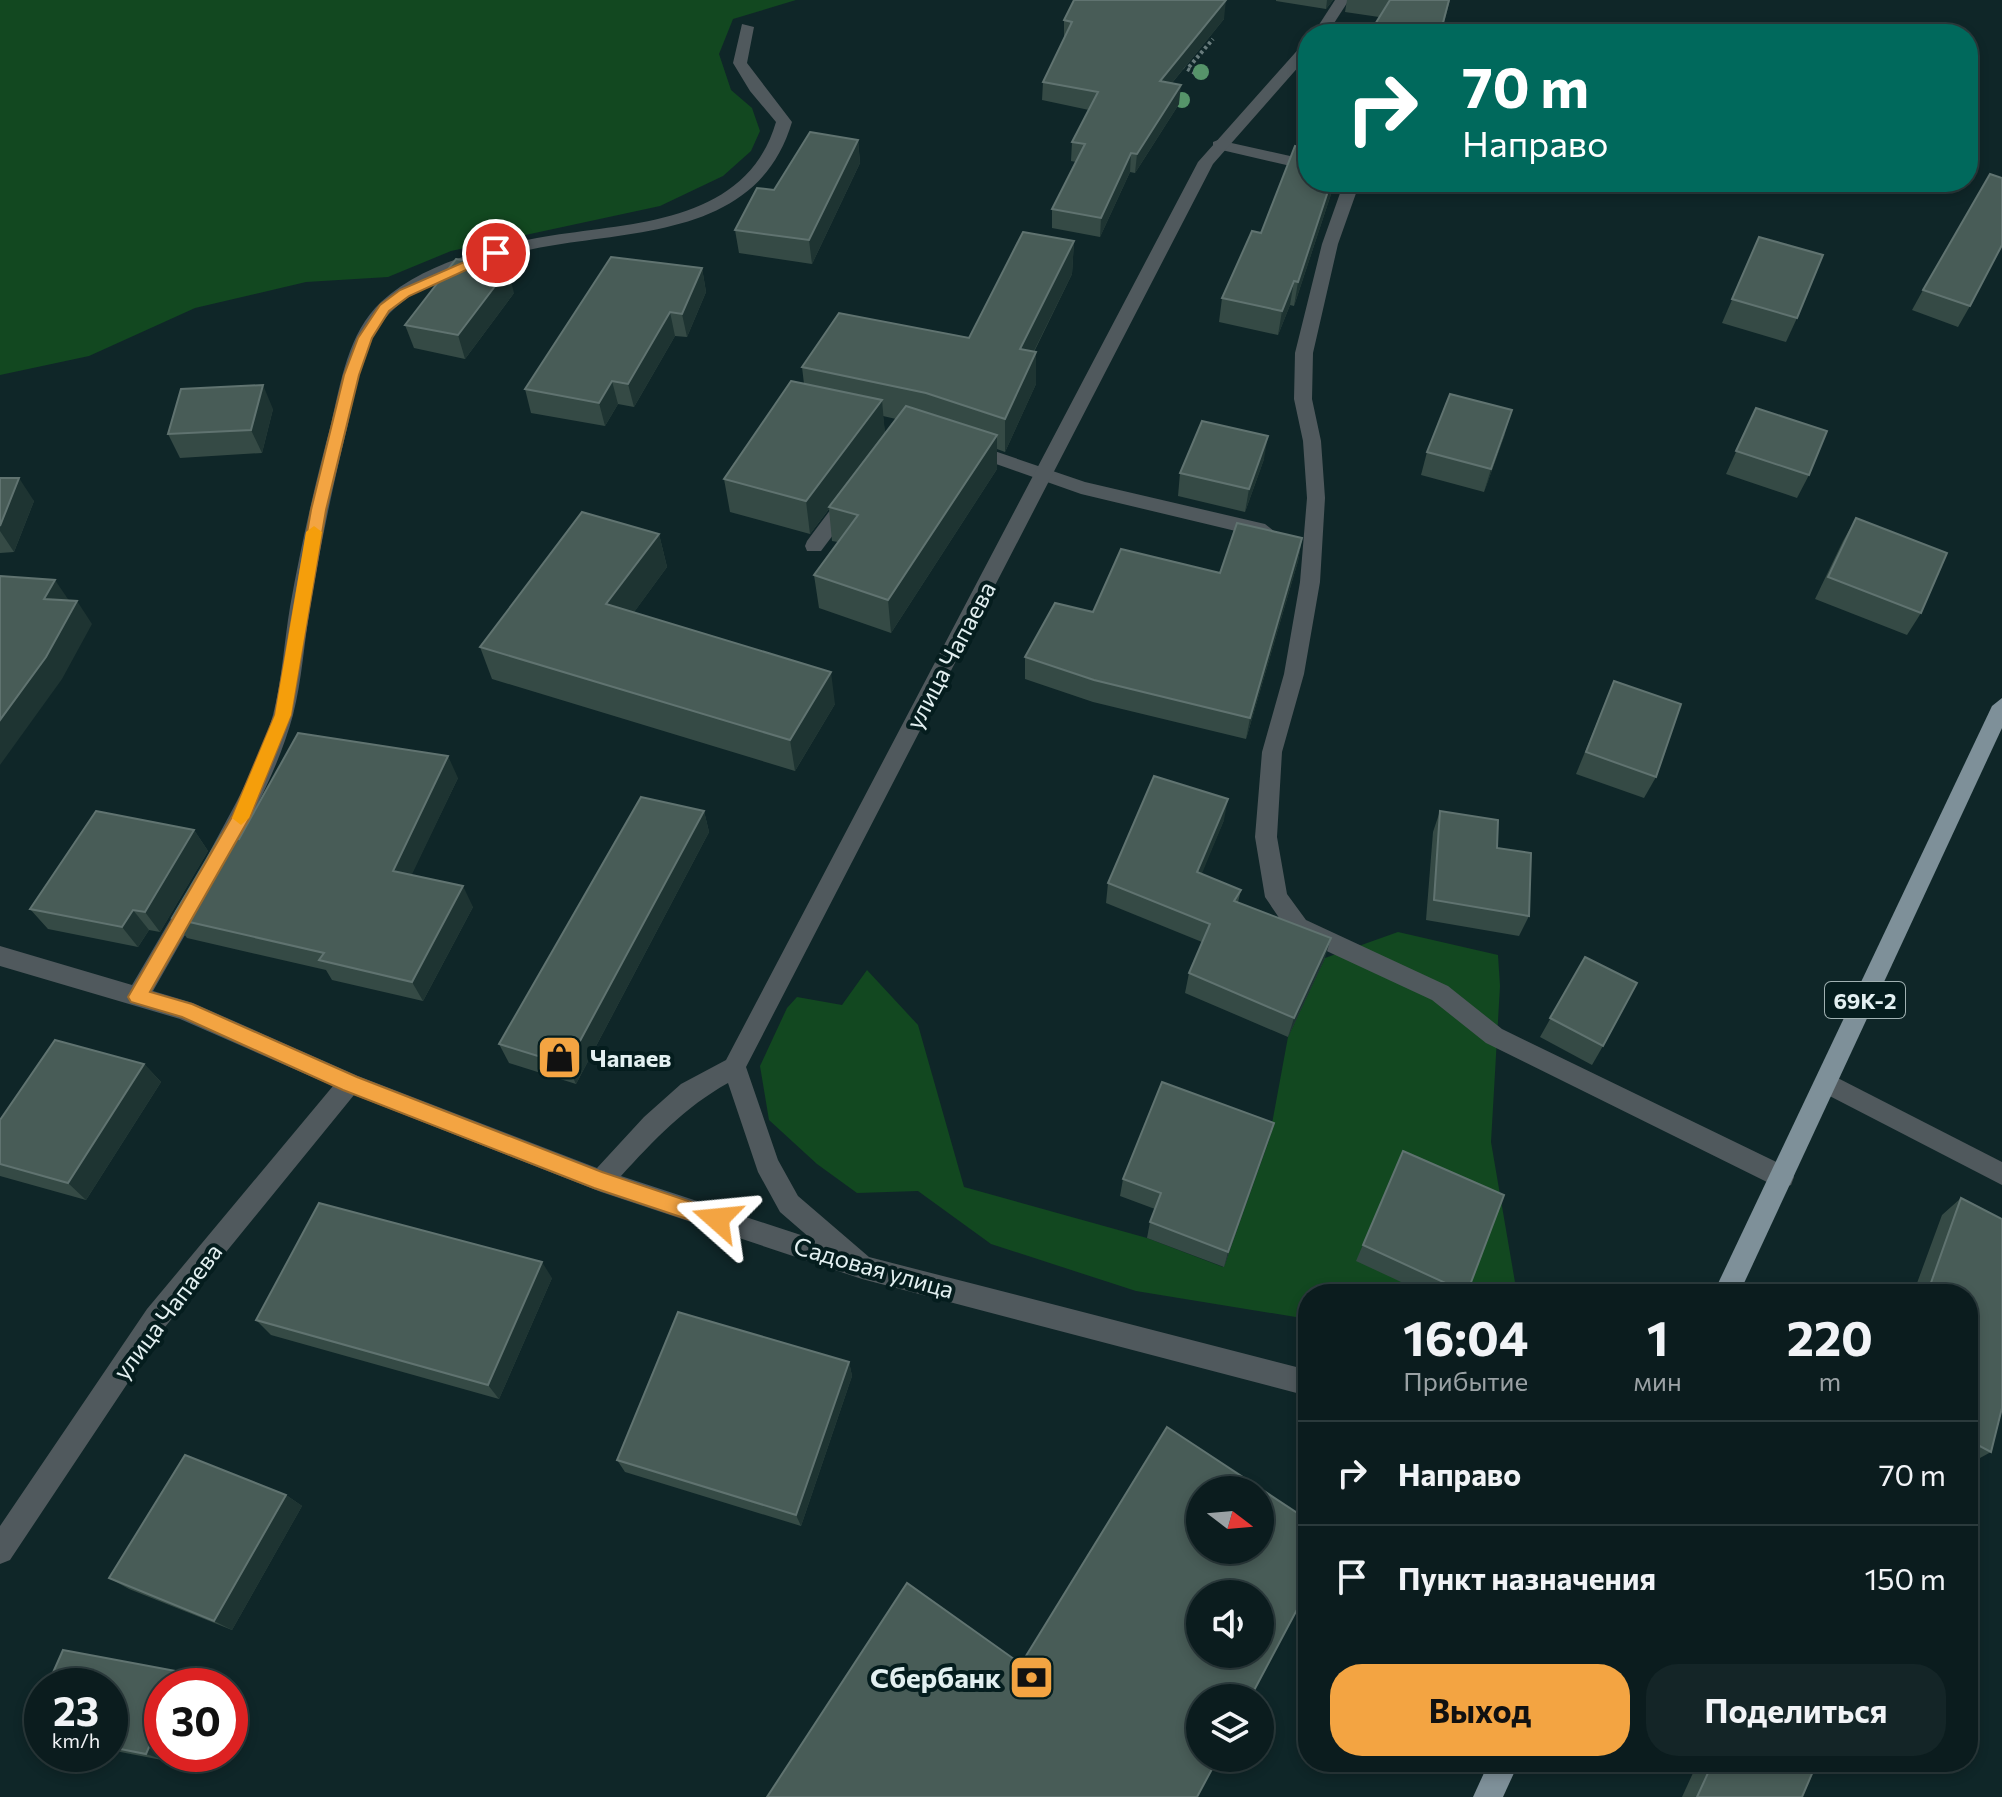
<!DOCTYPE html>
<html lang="ru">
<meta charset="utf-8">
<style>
:root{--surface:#0b1c1e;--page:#142527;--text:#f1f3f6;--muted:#9aa1a4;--line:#2b3a3c;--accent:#f3a442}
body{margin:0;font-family:Commissioner,sans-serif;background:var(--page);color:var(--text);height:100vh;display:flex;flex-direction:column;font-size:30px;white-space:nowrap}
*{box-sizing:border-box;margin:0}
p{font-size:26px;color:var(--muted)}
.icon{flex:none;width:44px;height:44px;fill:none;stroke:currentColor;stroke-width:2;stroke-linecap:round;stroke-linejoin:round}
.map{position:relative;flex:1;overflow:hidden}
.side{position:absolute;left:1298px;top:1284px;width:680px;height:488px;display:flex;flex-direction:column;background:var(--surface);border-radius:32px;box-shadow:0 4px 12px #0003,0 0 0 2px var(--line)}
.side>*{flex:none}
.banner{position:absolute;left:1298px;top:24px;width:680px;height:168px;border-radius:32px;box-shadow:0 4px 12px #0003,0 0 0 2px var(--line);background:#00695c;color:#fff;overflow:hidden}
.needle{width:52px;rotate:106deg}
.fabs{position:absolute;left:1186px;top:1476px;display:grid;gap:16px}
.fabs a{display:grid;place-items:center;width:88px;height:88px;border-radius:50%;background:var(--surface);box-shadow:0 4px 12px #0003,0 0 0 2px var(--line);font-size:40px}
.speed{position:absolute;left:24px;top:1668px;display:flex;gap:16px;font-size:40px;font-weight:700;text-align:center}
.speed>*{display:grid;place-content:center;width:104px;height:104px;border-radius:50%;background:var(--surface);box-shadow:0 4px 12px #0003,0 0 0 2px var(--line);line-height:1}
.speed small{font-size:20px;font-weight:400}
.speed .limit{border:12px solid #d22;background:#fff;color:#111}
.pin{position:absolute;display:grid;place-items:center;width:68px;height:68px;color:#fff;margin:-34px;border:4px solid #fff;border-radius:50%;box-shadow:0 2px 8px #0007}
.me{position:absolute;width:88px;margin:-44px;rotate:288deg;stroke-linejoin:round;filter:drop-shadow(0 0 6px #0008)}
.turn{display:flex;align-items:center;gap:28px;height:168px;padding:0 32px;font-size:36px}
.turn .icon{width:104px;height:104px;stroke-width:2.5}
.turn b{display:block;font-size:56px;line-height:68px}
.eta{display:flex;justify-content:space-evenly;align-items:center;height:136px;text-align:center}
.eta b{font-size:48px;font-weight:700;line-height:56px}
.button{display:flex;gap:16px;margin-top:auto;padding:16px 32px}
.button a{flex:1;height:92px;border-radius:32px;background:var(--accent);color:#111;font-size:32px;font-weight:700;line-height:92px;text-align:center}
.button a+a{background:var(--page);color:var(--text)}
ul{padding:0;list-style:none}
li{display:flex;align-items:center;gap:24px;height:104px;padding:0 32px;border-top:2px solid var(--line)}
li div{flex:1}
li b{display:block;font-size:30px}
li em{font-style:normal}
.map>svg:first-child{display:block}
.green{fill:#124820}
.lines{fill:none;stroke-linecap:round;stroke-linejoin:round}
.path{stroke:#697c7d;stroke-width:4;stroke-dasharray:3 3;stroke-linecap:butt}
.service{fill:#50595d;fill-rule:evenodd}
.minor{fill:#50595d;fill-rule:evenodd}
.primary{fill:#7e9099;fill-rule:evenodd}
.tree{fill:#56946a}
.wall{fill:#354a45;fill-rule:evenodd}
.shaded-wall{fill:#1e3432}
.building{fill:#485c57;stroke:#607370;stroke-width:2;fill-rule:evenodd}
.route{fill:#f3a442;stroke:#9e6b2b;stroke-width:2}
.slow{fill:#f59e0b}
.labels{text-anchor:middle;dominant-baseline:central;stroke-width:8;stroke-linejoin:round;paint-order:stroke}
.shield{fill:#051d1e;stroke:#a0b1b2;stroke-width:2}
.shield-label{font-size:22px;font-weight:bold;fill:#e3f0f1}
.street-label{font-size:24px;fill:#e3f0f1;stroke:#051d1e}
.poi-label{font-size:24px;font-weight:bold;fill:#e3f0f1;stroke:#051d1e;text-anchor:start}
.near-poi-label{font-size:28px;font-weight:bold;fill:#e3f0f1;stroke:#051d1e;text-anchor:end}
</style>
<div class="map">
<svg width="2002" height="1797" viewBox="0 0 2002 1797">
<rect width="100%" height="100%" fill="#0f2628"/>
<g class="green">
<polygon points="0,0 796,0 733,19 719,54 731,90 752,108 760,131 751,151 723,176 660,206 451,251 388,277 306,282 195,308 89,356 0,375"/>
<polygon points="1398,932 1498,955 1500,986 1491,1142 1517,1294 1308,1294 1308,1319 1136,1291 991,1244 918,1191 857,1193 817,1164 769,1120 760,1066 787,1008 797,997 842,1005 867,970 918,1025 964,1187 1147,1238 1223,1267 1269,1140 1288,1037 1325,958"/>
</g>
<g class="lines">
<g class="path">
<polyline points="1182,66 1202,77"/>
<polyline points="1189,67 1213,39"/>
</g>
<g class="service">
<polygon points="1218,140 1308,160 1308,170 1213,148 1213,142"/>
<polygon points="1344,182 1360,182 1338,244 1313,353 1312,399 1321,441 1325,498 1320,582 1304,674 1282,752 1277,837 1287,894 1306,920 1448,986 1502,1029 1791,1169 1794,1177 1791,1185 1782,1188 1773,1185 1486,1043 1432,1000 1290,934 1265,897 1255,837 1262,752 1284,674 1300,582 1307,498 1303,441 1294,399 1295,353 1322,244"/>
<polygon points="971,443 1085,482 1265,524 1274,531 1265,538 1081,494 965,453 965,445"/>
<polygon points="847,496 854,497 854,507 821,551 807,551 805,546 807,541 840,497"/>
</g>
<g class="minor">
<polygon points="1335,0 1349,0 1327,34 1313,34"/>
<path d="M742 24 754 27 747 63 792 122C757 240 628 229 533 249 485 259 432 276 395 308 363 336 357 385 348 424 333 485 320 546 310 608 304 643 302 680 293 715 278 770 250 820 223 869H207L204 863C229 814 258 768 273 715 282 680 284 643 290 607 301 545 315 484 331 424 341 382 348 333 381 302 421 265 485 248 537 238 624 222 745 228 776 122L750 91 733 63Z"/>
<path d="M1308 43V56L1213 164 746 1067 778 1160 798 1196 869 1257 1308 1370V1396L862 1279 601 1192 354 1095 165 1327 10 1560 0 1564V1526L147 1309 333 1086 180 1019 0 966V946L132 985 186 893H202L205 899 202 905 153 991 193 1003 358 1076 597 1168 644 1117 681 1084 726 1060 1198 162 1303 44ZM728 1083 758 1172 780 1212 810 1238 621 1176C654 1140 685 1107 728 1083Z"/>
<polygon points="1826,1072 2002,1162 2002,1185 1818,1090 1814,1083 1818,1076"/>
</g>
<g class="primary">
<polygon points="2002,698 2002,728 1739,1294 1713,1294 1992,706"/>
<polygon points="1489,1762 1519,1762 1503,1797 1473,1797"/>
</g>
</g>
<g class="tree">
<circle cx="1201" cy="72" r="8"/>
<circle cx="1182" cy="100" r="8"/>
</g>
<g class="wall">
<polygon points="1276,0 1333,0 1326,9 1276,1"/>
<polygon points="1347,0 1450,0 1441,34 1369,34 1379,17 1345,12"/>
<polygon points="1224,19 1172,83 1179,104 1135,173 1130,172 1100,237 1052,228 1052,209 1076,162 1071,161 1072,142 1089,110 1042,100 1043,82 1064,39 1064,20"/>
<polygon points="1308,111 1308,182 1335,182 1294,306 1290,305 1278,335 1219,322 1222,298 1261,233 1298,146 1300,131"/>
<polygon points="858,140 860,163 812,264 739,253 735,230 774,190"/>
<polygon points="1759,237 1797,318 1786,342 1722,323"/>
<path d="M1074 241 1072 274 1034 352 1036 384 1005 452 997 449V469L891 633 819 608 814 575 838 542 832 541 829 509 810 534 730 512 724 479 804 384 802 367 969 338ZM883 416 896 419 885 434Z"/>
<polygon points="702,268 706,292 687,337 675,336 634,407 618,404 605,426 531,413 525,389"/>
<polygon points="1923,290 1970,306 1958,327 1912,310"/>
<polygon points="514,293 465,359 414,348 405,325"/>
<polygon points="1756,408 1809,475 1797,498 1726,474"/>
<polygon points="273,409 262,453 180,458 168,434"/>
<polygon points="1505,434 1484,492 1421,475 1427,452"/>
<polygon points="1264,459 1245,512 1178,496 1180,473"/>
<polygon points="0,478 34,501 14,552 0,553"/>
<polygon points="1856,518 1921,613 1907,635 1815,599 1843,541"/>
<polygon points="659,534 667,567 634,612 835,704 795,771 492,679 480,647"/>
<polygon points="1302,538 1298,561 1246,739 1093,702 1025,679 1025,657 1093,612 1220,573"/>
<polygon points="1614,681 1656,777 1644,798 1576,774"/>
<polygon points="458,778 411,875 473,907 423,1001 332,980 326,970 187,938 172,918 239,839"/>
<polygon points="704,811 709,832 576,1084 509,1063 499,1044"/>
<polygon points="1440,811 1497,848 1529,916 1519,936 1426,920 1433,832"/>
<polygon points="1224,820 1201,874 1241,890 1238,902 1325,958 1288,1037 1185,993 1189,973 1202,942 1106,903 1108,883"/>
<polygon points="194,830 208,851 160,932 149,930 138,947 48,929 30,909"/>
<polygon points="1585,957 1603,1046 1592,1065 1540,1037"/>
<polygon points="144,1064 161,1082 86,1200 0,1176 0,1120"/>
<polygon points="1274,1123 1224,1267 1147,1238 1150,1222 1155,1209 1120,1196 1123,1179"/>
<polygon points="1403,1151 1504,1195 1466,1294 1427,1294 1356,1261"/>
<polygon points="1961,1198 1991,1452 1969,1464 1968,1294 1913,1294 1942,1215"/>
<polygon points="552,1278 499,1399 271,1335 256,1320"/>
<polygon points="849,1362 852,1376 801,1526 625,1472 617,1460"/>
<polygon points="286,1495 302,1506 232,1630 129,1589 109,1578"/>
<polygon points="200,1681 162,1754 170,1754 167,1761 110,1750 110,1686"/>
<polygon points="1698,1762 1817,1762 1802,1797 1682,1797"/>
</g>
<g class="shaded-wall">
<polygon points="1226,0 1224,19 1158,100 1160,81"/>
<polygon points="1327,0 1333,0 1326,9"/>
<polygon points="1181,85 1179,104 1135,173 1137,154"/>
<polygon points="858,140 860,163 812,264 809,240"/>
<polygon points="1131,153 1130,172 1100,237 1101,218"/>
<polygon points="1331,182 1335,182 1294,306 1298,282"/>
<polygon points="1074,241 1072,274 1019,381 1020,349"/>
<polygon points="702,268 706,292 687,337 682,314"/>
<polygon points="508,269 514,293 465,359 458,335"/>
<polygon points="1294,281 1290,305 1278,335 1282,311"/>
<polygon points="670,312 675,336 634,407 628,384"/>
<polygon points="1036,352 1036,384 1005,452 1005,419"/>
<polygon points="612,381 618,404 605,426 599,403"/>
<polygon points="263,385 273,409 262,453 251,430"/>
<polygon points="882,400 885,434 810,534 806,501"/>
<polygon points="1512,410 1505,434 1484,492 1491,469"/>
<polygon points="997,435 997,469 891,633 888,600"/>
<polygon points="1268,436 1264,459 1245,512 1249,489"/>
<polygon points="19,478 34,501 14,552 0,531 0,526"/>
<polygon points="659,534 667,567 616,637 606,604"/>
<polygon points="1302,538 1298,561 1246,739 1250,718"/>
<polygon points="55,580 70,602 44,599"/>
<polygon points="77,601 92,624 62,679 0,765 0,720"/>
<polygon points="831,672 835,704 795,771 790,740"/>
<polygon points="448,756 458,778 404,891 393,871"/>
<polygon points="1228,799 1224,820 1194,893 1197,872"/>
<polygon points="704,811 709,832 576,1084 567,1065"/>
<polygon points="194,830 208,851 160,932 145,912"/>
<polygon points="463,886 473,907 423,1001 412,982"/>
<polygon points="133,910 149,930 138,947 122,927"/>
<polygon points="1331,938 1325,958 1288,1037 1294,1018"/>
<polygon points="144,1064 161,1082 86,1200 68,1183"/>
<polygon points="1274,1123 1269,1140 1224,1267 1228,1252"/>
<polygon points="542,1262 552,1278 499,1399 488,1385"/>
<polygon points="849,1362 852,1376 801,1526 796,1515"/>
<polygon points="286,1495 302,1506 232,1630 214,1621"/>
<polygon points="181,1672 200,1681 198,1686 175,1686"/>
<polygon points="162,1717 162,1754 170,1754 167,1761 146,1754"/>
</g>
<g class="building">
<polygon points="1074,0 1226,0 1160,81 1181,85 1137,154 1131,153 1101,218 1052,209 1085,144 1072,142 1098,92 1043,82 1072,22 1064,20"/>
<polygon points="1390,0 1449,0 1440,34 1369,34"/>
<polygon points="1308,111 1308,133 1300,131"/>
<polygon points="810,132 858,140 809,240 735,230 757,188 774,190"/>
<polygon points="1295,146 1308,149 1308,182 1331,182 1298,282 1294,281 1282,311 1222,298 1252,231 1261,233"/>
<polygon points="1990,174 2002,178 2002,245 1970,306 1923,290"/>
<polygon points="1023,232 1074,241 1020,349 1036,352 1005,419 926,393 802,367 839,313 969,338"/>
<polygon points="1759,237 1823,255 1797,318 1732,299"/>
<polygon points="611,257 702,268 682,314 670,312 628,384 612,381 599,403 525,389"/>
<polygon points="456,259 508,269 458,335 405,325"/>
<polygon points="791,381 882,400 806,501 724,479"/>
<polygon points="263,385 251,430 168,434 181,389"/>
<polygon points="1450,394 1512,410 1491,469 1427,452"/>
<polygon points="906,406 997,435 888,600 814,575 858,515 829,507"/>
<polygon points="1756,408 1827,431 1809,475 1736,451"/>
<polygon points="1202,421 1268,436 1249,489 1180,473"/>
<polygon points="0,478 19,478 0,526"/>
<polygon points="582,512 659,534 606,604 831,672 790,740 480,647"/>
<polygon points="1856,518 1947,553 1921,613 1828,577"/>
<polygon points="1237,523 1302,538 1250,718 1094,680 1025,657 1055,603 1093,612 1121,549 1220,573"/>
<polygon points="0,576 55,580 44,599 77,601 46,657 0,720"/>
<polygon points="1614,681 1681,704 1656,777 1586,752"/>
<polygon points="298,733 448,756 393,871 463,886 412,982 319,960 324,953 172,918 221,835 239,839"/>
<polygon points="1154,776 1228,799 1197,872 1241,890 1234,901 1331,938 1294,1018 1189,973 1210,924 1108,883"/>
<polygon points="641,797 704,811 567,1065 499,1044"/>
<polygon points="96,811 194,830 145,912 133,910 122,927 30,909"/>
<polygon points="1440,811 1498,820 1497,848 1531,853 1529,916 1434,900"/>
<polygon points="1585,957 1637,983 1603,1046 1550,1018"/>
<polygon points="55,1040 144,1064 68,1183 0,1164 0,1120"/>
<polygon points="1162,1082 1274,1123 1228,1252 1150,1222 1161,1193 1123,1179"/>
<polygon points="1403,1151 1504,1195 1467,1293 1363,1245"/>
<polygon points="1961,1198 2002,1219 2002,1408 1991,1452 1968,1440 1968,1294 1927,1294"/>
<polygon points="319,1203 542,1262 488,1385 256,1320"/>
<polygon points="678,1312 849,1362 796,1515 617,1460"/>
<path d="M1167 1427 1308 1520V1589L1250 1698H1200V1758H1218L1197 1797H767L907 1583 1021 1664ZM1200 1490H1260V1550H1200ZM1200 1594H1260V1654H1200Z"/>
<polygon points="185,1455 286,1495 214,1621 109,1578"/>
<polygon points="63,1650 181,1672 175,1686 162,1686 162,1717 146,1754 110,1747 110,1686 47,1686"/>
<polygon points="42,1697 42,1734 27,1731"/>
<polygon points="1713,1762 1817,1762 1802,1797 1697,1797"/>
</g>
<polygon class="route" points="492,250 503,253 409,296 389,311 372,338 359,375 326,510 291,715 250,817 150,992 192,1004 357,1077 602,1172 724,1213 727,1219 724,1226 717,1229 594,1188 343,1090 182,1017 131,1002 128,997 233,815 275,715 311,510 344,375 358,338 380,305 400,290"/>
<polygon class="slow" points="314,526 322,532 291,715 249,818 241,825 232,818 275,715 306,532"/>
<defs>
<symbol id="shop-square" viewBox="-11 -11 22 22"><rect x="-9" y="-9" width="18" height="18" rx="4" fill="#f3a442" stroke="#051d1e"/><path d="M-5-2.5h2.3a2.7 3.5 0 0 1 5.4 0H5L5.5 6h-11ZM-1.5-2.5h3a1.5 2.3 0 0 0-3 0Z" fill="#111"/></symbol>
<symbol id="bank-square" viewBox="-11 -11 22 22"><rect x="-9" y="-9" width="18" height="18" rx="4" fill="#f3a442" stroke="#051d1e"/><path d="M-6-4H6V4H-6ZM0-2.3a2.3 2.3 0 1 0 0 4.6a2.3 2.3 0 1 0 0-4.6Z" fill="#111"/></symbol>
</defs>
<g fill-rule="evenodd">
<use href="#shop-square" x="534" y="1032" width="51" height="51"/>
<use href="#bank-square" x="1006" y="1652" width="51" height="51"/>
</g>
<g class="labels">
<rect class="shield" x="1825" y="982" width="80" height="36" rx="6"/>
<g class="shield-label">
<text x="1865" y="1000">69К-2</text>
</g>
<g class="street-label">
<text transform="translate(950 655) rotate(-62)">улица Чапаева</text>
<text transform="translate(874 1267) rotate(16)">Садовая улица</text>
<text transform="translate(167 1311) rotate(-53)">улица Чапаева</text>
</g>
<g class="poi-label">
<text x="590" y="1057">Чапаев</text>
</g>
<g class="near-poi-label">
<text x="1001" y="1677">Сбербанк</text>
</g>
</g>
</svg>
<div class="fabs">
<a><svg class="needle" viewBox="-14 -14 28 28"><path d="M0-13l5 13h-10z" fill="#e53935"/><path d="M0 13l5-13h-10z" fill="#9aa1a4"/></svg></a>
<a><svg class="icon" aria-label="sound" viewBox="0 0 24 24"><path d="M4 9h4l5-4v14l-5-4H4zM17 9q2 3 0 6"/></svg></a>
<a><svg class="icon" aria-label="layers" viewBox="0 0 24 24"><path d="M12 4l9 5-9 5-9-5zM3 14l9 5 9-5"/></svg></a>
</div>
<div class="speed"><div>23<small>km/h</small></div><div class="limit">30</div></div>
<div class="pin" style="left:496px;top:253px;background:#d93025"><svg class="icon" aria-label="arrive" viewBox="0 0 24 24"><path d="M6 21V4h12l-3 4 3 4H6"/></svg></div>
<svg class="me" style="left:717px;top:1219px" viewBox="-20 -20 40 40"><path d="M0-17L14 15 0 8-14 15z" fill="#f3a442" stroke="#fff" stroke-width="4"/></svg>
<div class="banner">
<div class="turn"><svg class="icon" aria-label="right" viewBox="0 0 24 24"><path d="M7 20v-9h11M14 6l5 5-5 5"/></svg><div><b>70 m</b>Направо</div></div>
</div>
<section class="side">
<div class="eta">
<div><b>16:04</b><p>Прибытие</p></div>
<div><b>1</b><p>мин</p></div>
<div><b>220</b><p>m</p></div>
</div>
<ul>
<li><svg class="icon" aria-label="right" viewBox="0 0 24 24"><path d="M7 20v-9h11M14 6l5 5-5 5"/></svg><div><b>Направо</b></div><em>70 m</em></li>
<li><svg class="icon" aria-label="arrive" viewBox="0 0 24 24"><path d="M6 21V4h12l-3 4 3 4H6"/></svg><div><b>Пункт назначения</b></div><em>150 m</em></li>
</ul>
<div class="button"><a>Выход</a><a>Поделиться</a></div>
</section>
</div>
